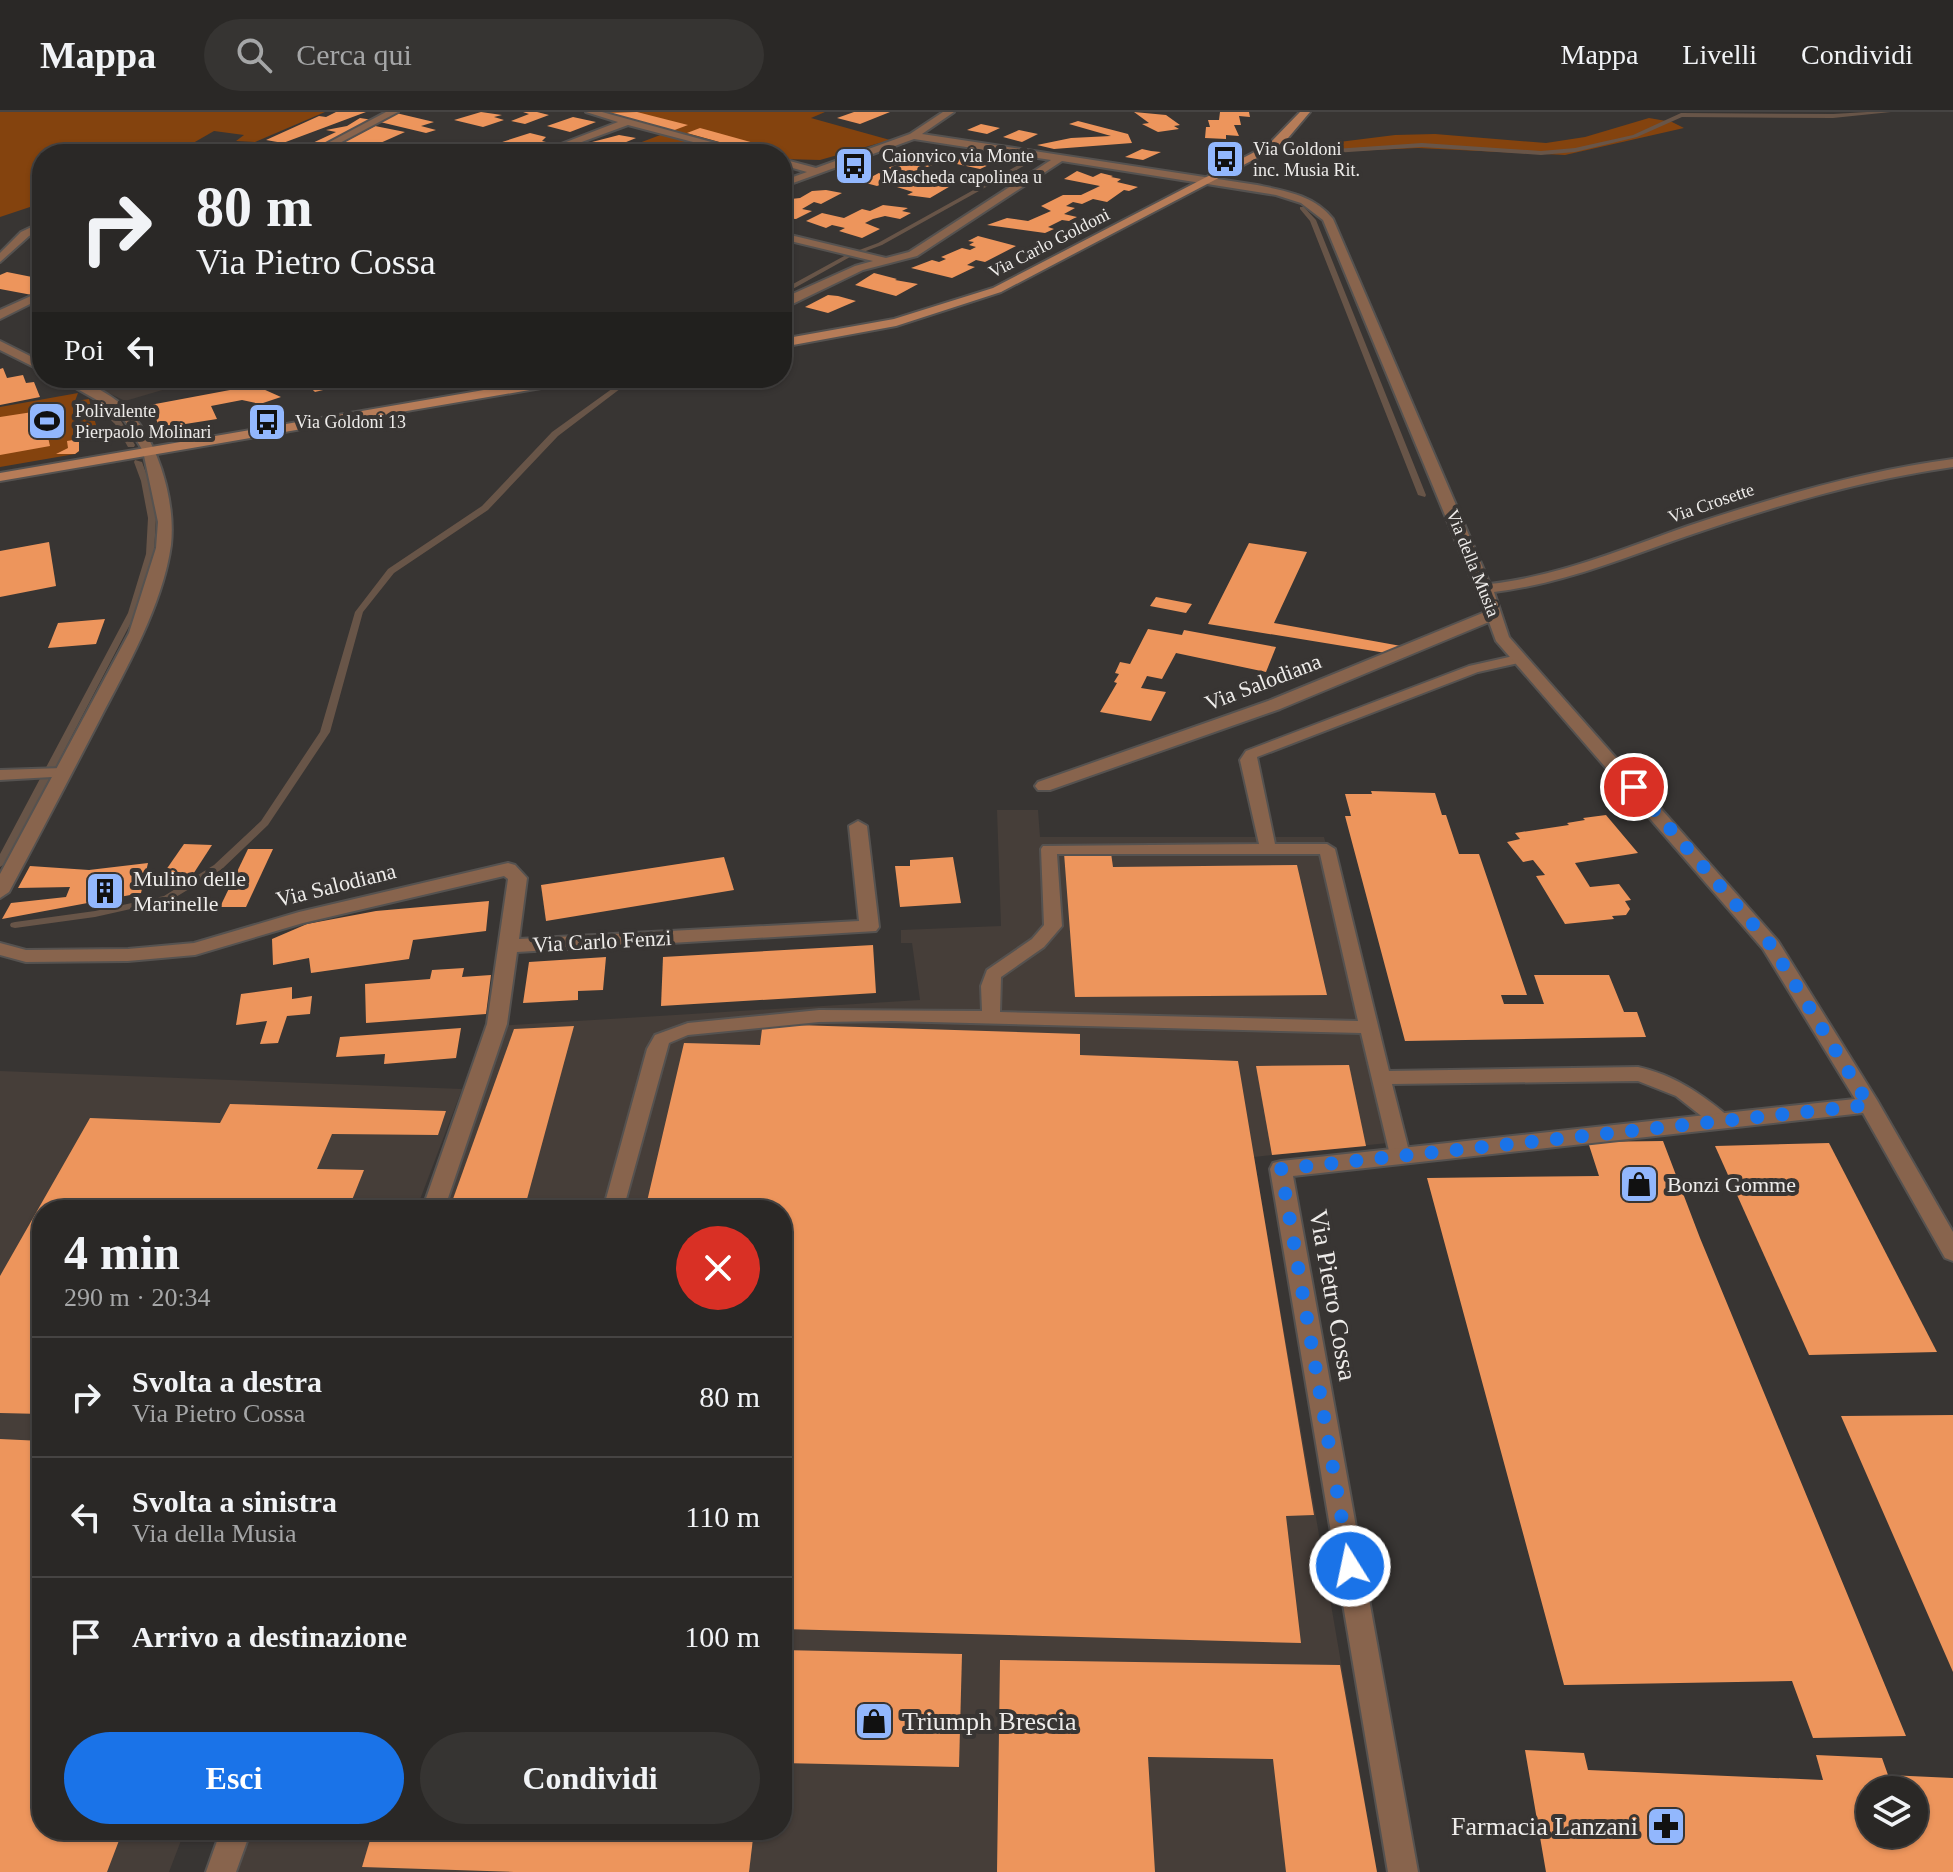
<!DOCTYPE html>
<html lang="it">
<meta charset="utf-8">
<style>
:root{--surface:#2a2826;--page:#363432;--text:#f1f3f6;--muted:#a5a6a7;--line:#464443;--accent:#1a73e8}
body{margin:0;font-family:Georgia,serif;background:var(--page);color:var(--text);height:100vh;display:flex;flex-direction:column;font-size:30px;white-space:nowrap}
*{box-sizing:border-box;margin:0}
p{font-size:26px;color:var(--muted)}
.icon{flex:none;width:44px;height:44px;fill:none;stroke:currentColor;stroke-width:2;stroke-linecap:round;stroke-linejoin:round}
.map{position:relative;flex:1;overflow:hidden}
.panel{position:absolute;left:32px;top:1088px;width:760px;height:640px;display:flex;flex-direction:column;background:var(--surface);border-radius:32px;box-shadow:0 2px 6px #0004,0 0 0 2px var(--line)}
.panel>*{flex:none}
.banner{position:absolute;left:32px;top:32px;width:760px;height:244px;border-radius:32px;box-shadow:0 2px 6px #0004,0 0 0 2px var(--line);background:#2a2826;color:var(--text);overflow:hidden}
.controls{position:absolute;left:1856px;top:1664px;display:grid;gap:16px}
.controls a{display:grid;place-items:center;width:72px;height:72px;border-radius:50%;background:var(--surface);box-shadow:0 2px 6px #0004,0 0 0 2px var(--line);font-size:40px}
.pin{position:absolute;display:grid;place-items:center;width:68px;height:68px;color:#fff;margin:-34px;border:4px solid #fff;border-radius:50%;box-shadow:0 2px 8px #0007}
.me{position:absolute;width:88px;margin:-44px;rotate:350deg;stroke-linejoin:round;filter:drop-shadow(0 0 6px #0008)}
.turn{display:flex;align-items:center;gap:28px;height:168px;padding:0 32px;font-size:36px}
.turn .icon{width:104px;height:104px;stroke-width:2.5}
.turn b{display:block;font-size:56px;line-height:68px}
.then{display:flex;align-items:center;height:76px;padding:0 32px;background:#0003;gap:16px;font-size:30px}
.round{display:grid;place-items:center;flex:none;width:84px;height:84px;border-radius:42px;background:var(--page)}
.headline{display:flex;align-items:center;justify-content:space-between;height:136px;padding:0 32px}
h1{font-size:48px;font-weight:700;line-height:60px}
.cta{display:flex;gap:16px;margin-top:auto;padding:16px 32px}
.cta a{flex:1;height:92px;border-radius:48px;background:var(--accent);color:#fff;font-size:32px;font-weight:700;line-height:92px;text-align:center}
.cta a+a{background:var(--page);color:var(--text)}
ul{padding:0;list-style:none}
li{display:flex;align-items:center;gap:24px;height:120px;padding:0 32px;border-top:2px solid var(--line)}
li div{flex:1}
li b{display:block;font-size:30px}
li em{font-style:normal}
header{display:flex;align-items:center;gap:48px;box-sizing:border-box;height:112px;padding:0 40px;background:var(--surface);border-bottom:2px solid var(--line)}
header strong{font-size:38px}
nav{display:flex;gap:44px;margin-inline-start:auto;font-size:28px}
.search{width:560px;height:72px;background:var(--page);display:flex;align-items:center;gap:20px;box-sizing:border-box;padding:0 28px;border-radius:44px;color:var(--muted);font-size:30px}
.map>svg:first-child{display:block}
.built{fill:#463e39}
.green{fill:#84430e}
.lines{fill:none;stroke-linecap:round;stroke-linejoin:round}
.stream{fill:#685548;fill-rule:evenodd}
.building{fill:#ed955c;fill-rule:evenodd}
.lane-casing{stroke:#555250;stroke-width:4}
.street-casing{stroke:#555250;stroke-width:4}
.secondary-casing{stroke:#555250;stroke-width:4}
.lane{fill:#88644d;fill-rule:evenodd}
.street{fill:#88644d;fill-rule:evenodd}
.secondary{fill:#b67c58;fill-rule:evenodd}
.route{stroke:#1a73e8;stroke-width:14;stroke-dasharray:0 25.2}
.labels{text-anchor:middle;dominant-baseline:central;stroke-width:8;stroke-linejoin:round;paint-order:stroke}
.far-poi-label{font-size:18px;fill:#eeecea;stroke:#383533;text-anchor:start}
.far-street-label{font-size:18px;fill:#eeecea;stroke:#383533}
.street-label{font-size:22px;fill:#eeecea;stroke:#383533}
.poi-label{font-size:22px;fill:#eeecea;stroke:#383533;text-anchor:start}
.near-street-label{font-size:26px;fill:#eeecea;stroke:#383533}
.near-poi-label{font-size:26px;fill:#eeecea;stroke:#383533;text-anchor:start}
</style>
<header>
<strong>Mappa</strong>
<div class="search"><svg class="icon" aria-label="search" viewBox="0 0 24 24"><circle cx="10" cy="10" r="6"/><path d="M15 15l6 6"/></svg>Cerca qui</div>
<nav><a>Mappa</a><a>Livelli</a><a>Condividi</a></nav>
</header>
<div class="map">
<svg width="1953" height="1760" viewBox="0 0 1953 1760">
<rect width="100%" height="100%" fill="#383533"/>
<g class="built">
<polygon points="78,266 203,266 125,289"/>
<polygon points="997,698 1038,698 1040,725 1324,725 1407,1029 1254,1045 1377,1760 221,1760 234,1718 782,1718 782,1098 435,1098 496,914 920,888 912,831 901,831 901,818 1001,814"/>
<polygon points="0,959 462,977 416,1098 42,1098 42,1718 185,1718 169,1760 0,1760"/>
</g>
<g class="green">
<polygon points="0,0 325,0 255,30 236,29 244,23 214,19 174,42 42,42 42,91 0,105"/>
<polygon points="602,0 825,0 811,6 890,28 820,48 783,47 782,42 765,42"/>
<polygon points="1649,6 1672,10 1684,16 1565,43 1418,36 1307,41 1291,36 1395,23 1435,22 1546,31 1585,25"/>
<polygon points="663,22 708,37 695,42 610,42"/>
<polygon points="78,281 75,289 89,287 99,324 79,327 79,339 75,342 0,355 0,295"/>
</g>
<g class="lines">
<g class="stream">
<polygon points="1867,0 1891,0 1833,6 1682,5 1637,25 1575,40 1541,43 1422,35 1290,44 1287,42 1290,40 1422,31 1541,39 1575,36 1633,23 1681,1 1833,2"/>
<polygon points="1033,45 1038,46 882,133 850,145 782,183 782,178 846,143 878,131"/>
<polygon points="1300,95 1304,95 1316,108 1426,383 1425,385 1418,383 1310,109 1300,97"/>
<polygon points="627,266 633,267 558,324 488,398 394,461 363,500 330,620 268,713 222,757 171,788 95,805 15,816 11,815 10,813 11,811 15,810 95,799 164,784 214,753 261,709 320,620 355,500 388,457 482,394 552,320"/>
<polygon points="100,294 106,294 121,309 135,333 134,335 128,335 115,312 100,298"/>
<polygon points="135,348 142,350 149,369 156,406 154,442 136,501 5,752 0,755 0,742 128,501 146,442 148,406 141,369 134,350"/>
</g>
</g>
<g class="building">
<polygon points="336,0 366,0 283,31 266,28 319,4 326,5"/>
<polygon points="481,0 502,3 494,5 504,8 483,15 454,8"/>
<polygon points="523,0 537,0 549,3 525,12 511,9 529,2"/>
<polygon points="637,0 688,13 672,19 604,1"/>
<polygon points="854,0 890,0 860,12 837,6"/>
<polygon points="1134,0 1166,3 1180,13 1174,14 1179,17 1158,20 1142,12 1149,11"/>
<polygon points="1220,0 1249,0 1250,5 1239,4 1241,13 1234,13 1239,24 1226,23 1226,27 1205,26 1206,15 1210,15 1208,8 1219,8"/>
<polygon points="396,1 434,10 421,14 436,18 426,21 380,10"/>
<polygon points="573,5 596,10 570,20 547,14"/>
<polygon points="360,6 373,8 319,36 306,34 336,20 326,18 347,14"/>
<polygon points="1078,9 1128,22 1132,31 1054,37 1037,33 1071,26 1111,24 1069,12"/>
<polygon points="981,12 1000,16 987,22 967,18"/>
<polygon points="375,14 405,20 369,36 392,42 321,42"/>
<polygon points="700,16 711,19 776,37 763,42 687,21"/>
<polygon points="1019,18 1038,22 1022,30 1003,25"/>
<polygon points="530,21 546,25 542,29 546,30 517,38 496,32"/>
<polygon points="619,23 636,26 614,35 592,30"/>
<polygon points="200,34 244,40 183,42"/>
<polygon points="1142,37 1151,39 1161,40 1143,48 1125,45"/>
<polygon points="939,41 951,41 993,51 980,57 943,49 901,65 925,70 938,64 959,69 930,86 907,83 913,80 884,71 877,74 862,70 890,55"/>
<polygon points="1077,59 1093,65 1101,61 1113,64 1111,65 1121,67 1117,70 1138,75 1129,79 1124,78 1107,90 1093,87 1082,92 1073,90 1066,94 1075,96 1064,102 1077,105 1069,109 1062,108 1048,115 1054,117 1045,121 987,113 1007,106 1028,109 1051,99 1041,94 1063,83 1081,83 1100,74 1064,67"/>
<polygon points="826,78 842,81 821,92 814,90 802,97 812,99 796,107 782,106 782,88 800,86 812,79"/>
<polygon points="883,93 908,96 902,99 911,101 900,107 885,104 873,107 865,111 880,117 862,126 839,119 845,116 832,113 826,116 806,109 822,101 844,106 862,97 870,99"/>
<polygon points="978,124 1016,134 985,150 976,148 967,153 975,155 952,166 911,156 932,148 939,150 946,147 941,145 962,136 970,138 976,135 969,133 974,130 968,129"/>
<polygon points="7,160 42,167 42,178 32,183 0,177 0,163"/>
<polygon points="874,161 897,167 895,168 918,172 896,184 855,173"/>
<polygon points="828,183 838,184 856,189 828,201 805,195"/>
<polygon points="3,256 7,266 23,263 26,271 34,270 40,285 0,293 0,257"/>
<polygon points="300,266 367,266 368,267 315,280"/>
<polygon points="247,270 281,285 260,292 242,288 211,294 217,307 160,316 150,293 230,278"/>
<polygon points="52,297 55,310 45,312 50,334 0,343 0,305"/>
<polygon points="79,327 79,339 75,342 56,342 68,336 67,329"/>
<polygon points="49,430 56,474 0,485 0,439"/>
<polygon points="1249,431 1307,440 1274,511 1401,534 1386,541 1208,512"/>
<polygon points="1156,485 1192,492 1186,501 1150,494"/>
<polygon points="105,507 96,532 48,536 58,511"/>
<polygon points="1148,517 1182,523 1184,518 1276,535 1266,560 1176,541 1162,567 1147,564 1141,576 1166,580 1151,609 1100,600 1117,571 1114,570 1119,562 1115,561 1120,550 1130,552"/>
<polygon points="1371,679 1435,681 1442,703 1446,703 1459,742 1479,742 1527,883 1501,883 1504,892 1544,892 1534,863 1609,863 1624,900 1637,900 1646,925 1405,929 1345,704 1351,704 1345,682 1372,682"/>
<polygon points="1606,703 1638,741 1575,751 1590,775 1619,772 1631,788 1625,789 1630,797 1626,803 1612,804 1614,807 1565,812 1536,764 1545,763 1533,748 1523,750 1507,730 1520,727 1515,721 1569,713 1567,711 1585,708 1583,706"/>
<polygon points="184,732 212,733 188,770 159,768"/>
<polygon points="248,737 273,737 246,795 220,795"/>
<polygon points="1064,741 1111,741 1113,755 1297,753 1327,883 1075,885"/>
<polygon points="724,745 734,778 546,809 541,773"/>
<polygon points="953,745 961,791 900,795 895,754 910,754 910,748"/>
<polygon points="148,751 141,781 2,807 11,791 66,785 70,775 18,776 30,754 89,758"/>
<polygon points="489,789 486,819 413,828 409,847 311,861 309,846 273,853 272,827 307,812 376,799"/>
<polygon points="873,833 876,881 661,894 663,845"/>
<polygon points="606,845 603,878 578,879 578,888 523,891 529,850"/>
<polygon points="464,856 462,865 491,863 486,902 366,911 365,872 430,867 432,858"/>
<polygon points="292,875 292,887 312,884 310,902 287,904 278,931 260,932 267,909 236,913 241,882"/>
<polygon points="796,913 1080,922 1080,943 1238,949 1314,1403 1286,1404 1301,1531 782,1517 782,1098 645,1098 684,931 760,933 762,917"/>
<polygon points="574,914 524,1098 449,1098 514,917"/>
<polygon points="461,916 456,946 384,952 385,942 336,945 340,925"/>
<polygon points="1349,953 1366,1034 1272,1043 1256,954"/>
<polygon points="230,992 446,999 438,1023 332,1022 317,1057 364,1058 348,1098 42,1098 42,1302 0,1301 0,1164 90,1006 220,1011"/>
<polygon points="1663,1029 1700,1126 1906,1624 1813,1626 1792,1569 1564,1573 1427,1066 1599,1064 1588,1030"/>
<polygon points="1829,1031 1937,1240 1809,1243 1715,1034"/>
<polygon points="1953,1303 1953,1560 1841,1304"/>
<polygon points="0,1327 42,1329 42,1718 123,1718 107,1760 0,1760"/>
<polygon points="782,1538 962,1542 959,1655 782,1651"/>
<polygon points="1000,1548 1340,1553 1377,1760 1286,1760 1273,1647 1148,1645 1155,1760 997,1760"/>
<path d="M1525 1638 1584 1641 1588 1658 1823 1668 1816 1643 1882 1646 1888 1663 1953 1666V1760H1546ZM1870 1678H1914V1722H1870Z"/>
<polygon points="373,1718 754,1718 749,1760 514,1760 362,1755"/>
</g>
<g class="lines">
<defs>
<g id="lane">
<path d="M1518 543 1525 547 1523 550 1478 560 1257 645 1275 732H1327L1335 737 1389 959 1638 955C1674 963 1700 981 1728 1004L1731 1009 1728 1014H1714L1676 984 1638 969 1392 972 1410 1043 1407 1048H1393L1390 1043 1361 921 892 909 819 910 688 923 669 931 623 1098H603L647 937 655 923 688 911 819 898 982 899 981 874 987 858 1032 827 1044 813 1041 737 1043 734 1259 732 1240 648 1246 639 1469 554ZM1057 742H1320L1358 909 1000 900 1001 865 1044 835 1062 814Z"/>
<polygon points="63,656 69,658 71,661 69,664 0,668 0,658"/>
</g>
<g id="street">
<polygon points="386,0 398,0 319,42 307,42"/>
<polygon points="586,0 602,0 755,42 739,42 628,13 549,42 535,42 618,10"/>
<path d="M943 0H954L922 22 1257 73C1286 79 1314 83 1333 107L1490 472C1559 464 1623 437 1688 414 1775 385 1862 359 1953 347V355C1861 368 1775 394 1687 424 1624 446 1561 472 1494 480L1509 525 1778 829 1877 988 1953 1120V1149L1945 1146 1863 1001 1293 1064 1418 1760H1388L1270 1057 1273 1051 1281 1049 1855 987 1763 837 1496 529 1489 510 1280 597 1050 678H1038L1035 674 1038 670 1268 589 1485 500 1323 108 1301 91 1276 83 1062 49 917 144 863 158 782 197V188L788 184 855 154 873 149 782 127V121L886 146 909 140 1051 48 914 27 782 75V69L807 60 782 53V47L816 56 910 22Z"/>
<polygon points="42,110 42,117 29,124 0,150 0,141 21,120"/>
<polygon points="42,179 42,186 0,207 0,198"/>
<polygon points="0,229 42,250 42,259 0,238"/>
<path d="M58 266C90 266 126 290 143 317 163 349 175 395 171 433 163 492 127 555 100 607 70 665 40 722 9 780L0 786V762L129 521 156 436 158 410 143 339 125 309 111 296Z"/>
<polygon points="858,709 867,714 879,815 876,819 517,840 507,912 444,1098 422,1098 487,912 508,767 504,764 303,811 195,843 128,849 26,850 0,843 0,831 26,838 128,837 194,831 299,800 508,751 515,753 527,766 519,827 859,809 849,714"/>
<polygon points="221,1718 251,1718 236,1760 206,1760"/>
</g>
<g id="secondary">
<polygon points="1300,0 1310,0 1288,26 1274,37 1001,180 896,214 782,235 782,227 894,207 993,176 1268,33"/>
<polygon points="554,266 582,266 576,270 0,369 0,361"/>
</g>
</defs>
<use href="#lane" class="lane-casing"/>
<use href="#street" class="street-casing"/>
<use href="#secondary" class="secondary-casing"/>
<use href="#lane" class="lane"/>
<use href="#street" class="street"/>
<use href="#secondary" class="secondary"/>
</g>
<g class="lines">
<polyline class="route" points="1350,1454 1281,1057 1869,993 1771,833 1634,675"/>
</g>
<defs>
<symbol id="bus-square" viewBox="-11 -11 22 22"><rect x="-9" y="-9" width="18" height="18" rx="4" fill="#92b7fd" stroke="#383533"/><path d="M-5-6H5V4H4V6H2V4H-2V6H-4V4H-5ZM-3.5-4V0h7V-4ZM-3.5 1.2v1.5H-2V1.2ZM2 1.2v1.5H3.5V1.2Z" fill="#111"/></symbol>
<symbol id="stadium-square" viewBox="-11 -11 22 22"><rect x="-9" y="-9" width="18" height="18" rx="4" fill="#92b7fd" stroke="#383533"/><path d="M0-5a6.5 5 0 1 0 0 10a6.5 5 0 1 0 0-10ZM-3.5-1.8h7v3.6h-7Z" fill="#111"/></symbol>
<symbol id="building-square" viewBox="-11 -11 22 22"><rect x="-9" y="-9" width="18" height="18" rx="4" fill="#92b7fd" stroke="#383533"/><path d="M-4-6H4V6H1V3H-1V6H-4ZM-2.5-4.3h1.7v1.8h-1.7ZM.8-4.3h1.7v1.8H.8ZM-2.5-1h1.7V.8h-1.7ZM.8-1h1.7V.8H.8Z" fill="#111"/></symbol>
<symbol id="shop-square" viewBox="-11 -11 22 22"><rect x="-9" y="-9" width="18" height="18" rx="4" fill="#92b7fd" stroke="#383533"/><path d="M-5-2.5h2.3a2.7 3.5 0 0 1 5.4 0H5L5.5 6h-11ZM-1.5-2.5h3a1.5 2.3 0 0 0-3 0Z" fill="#111"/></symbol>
<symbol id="pharmacy-square" viewBox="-11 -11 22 22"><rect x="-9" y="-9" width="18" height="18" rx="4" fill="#92b7fd" stroke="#383533"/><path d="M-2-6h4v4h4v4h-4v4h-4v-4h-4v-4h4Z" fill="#111"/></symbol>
</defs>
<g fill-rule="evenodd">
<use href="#bus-square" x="1203" y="25" width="44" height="44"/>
<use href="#bus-square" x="832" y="32" width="44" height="44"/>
<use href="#stadium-square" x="25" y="287" width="44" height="44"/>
<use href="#bus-square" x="245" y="288" width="44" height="44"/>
<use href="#building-square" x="83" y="757" width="44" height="44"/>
<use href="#shop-square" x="1617" y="1050" width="44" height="44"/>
<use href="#shop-square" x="852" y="1587" width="44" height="44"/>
<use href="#pharmacy-square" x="1644" y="1692" width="44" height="44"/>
</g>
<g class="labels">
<g class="far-poi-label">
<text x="1253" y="37">Via Goldoni<tspan x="1253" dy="21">inc. Musia Rit.</tspan></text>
<text x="882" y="44">Caionvico via Monte<tspan x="882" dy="21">Mascheda capolinea u</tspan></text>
<text x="75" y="299">Polivalente<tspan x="75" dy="21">Pierpaolo Molinari</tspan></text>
<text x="295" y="310">Via Goldoni 13</text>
</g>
<g class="far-street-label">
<text transform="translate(1049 131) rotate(-27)">Via Carlo Goldoni</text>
<text transform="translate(1711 391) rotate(-19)">Via Crosette</text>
<text transform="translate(1473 451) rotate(68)">Via della Musia</text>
</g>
<g class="street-label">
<text transform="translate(1263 570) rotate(-21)">Via Salodiana</text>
<text transform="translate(336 773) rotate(-14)">Via Salodiana</text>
<text transform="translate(602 829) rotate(-3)">Via Carlo Fenzi</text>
</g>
<g class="poi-label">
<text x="133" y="766">Mulino delle<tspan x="133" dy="25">Marinelle</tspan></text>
<text x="1667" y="1072">Bonzi Gomme</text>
</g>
<g class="near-street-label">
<text transform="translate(1333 1183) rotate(80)">Via Pietro Cossa</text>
</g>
<g class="near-poi-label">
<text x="902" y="1609">Triumph Brescia</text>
<text x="1638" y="1714" text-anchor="end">Farmacia Lanzani</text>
</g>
</g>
</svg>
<div class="controls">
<a><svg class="icon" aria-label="layers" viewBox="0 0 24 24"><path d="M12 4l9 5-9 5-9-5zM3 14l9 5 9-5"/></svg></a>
</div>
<div class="pin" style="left:1634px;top:675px;background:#d93025"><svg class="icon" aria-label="arrive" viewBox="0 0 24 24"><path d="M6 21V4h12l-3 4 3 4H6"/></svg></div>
<svg class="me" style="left:1350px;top:1454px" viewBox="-20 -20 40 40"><circle r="17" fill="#1a73e8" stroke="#fff" stroke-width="3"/><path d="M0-11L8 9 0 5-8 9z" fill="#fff"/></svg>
<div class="banner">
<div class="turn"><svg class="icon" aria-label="right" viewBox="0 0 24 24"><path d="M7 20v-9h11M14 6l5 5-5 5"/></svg><div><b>80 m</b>Via Pietro Cossa</div></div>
<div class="then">Poi<svg class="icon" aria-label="left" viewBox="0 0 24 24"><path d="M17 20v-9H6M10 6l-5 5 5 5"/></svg></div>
</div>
<section class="panel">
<div class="headline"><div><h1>4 min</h1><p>290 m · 20:34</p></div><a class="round" style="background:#d93025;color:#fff"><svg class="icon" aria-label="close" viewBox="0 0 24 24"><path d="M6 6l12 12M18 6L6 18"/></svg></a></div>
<ul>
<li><svg class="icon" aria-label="right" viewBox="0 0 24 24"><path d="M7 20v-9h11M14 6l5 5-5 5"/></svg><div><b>Svolta a destra</b><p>Via Pietro Cossa</p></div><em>80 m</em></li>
<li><svg class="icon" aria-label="left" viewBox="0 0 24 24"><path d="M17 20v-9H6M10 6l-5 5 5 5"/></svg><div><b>Svolta a sinistra</b><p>Via della Musia</p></div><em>110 m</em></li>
<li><svg class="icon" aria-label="arrive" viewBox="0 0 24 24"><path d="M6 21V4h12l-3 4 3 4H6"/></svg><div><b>Arrivo a destinazione</b></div><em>100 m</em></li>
</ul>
<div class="cta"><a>Esci</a><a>Condividi</a></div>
</section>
</div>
